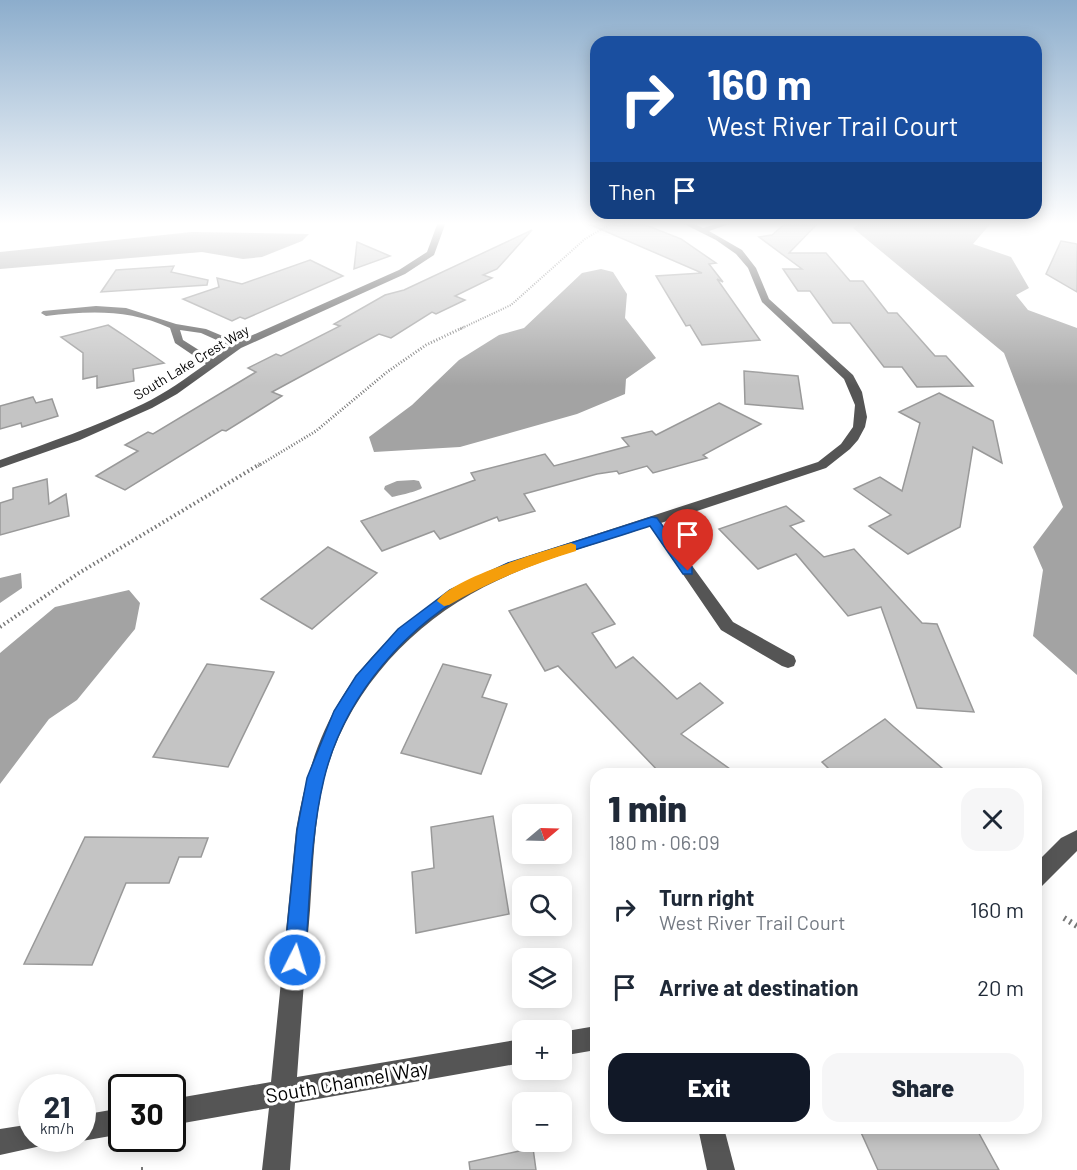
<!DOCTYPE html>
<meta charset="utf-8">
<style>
:root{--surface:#fff;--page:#f6f6f7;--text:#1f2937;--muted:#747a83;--accent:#111827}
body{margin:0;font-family:Barlow,sans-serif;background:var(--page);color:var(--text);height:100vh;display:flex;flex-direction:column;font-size:22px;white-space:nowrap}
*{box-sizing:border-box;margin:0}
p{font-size:20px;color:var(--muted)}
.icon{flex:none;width:33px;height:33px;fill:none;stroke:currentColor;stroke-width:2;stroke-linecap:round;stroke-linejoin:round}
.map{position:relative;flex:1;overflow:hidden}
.sheet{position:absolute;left:590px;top:768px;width:452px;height:366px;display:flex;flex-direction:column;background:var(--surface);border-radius:18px;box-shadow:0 3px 15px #0003}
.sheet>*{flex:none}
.hud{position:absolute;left:590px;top:36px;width:452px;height:183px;border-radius:18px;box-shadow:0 3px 15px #0003;background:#1a4fa0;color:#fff;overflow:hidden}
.needle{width:39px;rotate:71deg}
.buttons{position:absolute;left:512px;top:804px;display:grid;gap:12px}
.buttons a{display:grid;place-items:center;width:60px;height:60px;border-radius:12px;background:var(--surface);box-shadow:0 3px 15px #0003;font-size:30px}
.speed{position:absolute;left:18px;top:1074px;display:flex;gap:12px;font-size:30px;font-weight:700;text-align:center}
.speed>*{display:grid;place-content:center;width:78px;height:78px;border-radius:50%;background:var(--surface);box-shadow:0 3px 15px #0003;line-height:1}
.speed small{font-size:15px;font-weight:400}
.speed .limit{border:3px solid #111;border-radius:9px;background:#fff;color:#111}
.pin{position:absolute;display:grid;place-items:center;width:51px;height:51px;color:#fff;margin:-62px -26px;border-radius:50% 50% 50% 0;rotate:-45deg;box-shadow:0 0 6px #0007}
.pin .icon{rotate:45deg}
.me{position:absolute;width:66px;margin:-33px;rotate:5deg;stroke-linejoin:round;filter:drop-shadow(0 0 4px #0008)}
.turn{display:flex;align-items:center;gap:21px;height:126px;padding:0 18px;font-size:27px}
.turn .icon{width:78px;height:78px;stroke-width:2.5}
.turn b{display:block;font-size:42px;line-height:51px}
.then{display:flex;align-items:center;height:57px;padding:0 18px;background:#0003;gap:12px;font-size:22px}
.round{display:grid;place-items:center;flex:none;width:63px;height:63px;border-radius:18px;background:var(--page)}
.overview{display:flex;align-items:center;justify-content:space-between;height:102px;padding:0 18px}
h1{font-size:36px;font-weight:800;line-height:45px}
.button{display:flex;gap:12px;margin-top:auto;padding:12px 18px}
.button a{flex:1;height:69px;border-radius:18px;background:var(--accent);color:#fff;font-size:24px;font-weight:800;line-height:69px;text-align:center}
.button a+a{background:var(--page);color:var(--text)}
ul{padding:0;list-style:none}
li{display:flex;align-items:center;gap:18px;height:78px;padding:0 18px}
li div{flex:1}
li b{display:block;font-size:22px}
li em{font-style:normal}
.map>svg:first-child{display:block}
.water{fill:#a3a3a3}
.building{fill:#c4c4c4;stroke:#999;stroke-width:1.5}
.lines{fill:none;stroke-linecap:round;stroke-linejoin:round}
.path-far3{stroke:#777;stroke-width:2;stroke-dasharray:1 1.5;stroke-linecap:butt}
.path-far2{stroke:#777;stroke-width:3;stroke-dasharray:1 2;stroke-linecap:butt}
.path-far1{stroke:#777;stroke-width:4;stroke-dasharray:1.5 3;stroke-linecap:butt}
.path{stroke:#777;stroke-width:6;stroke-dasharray:2 4.5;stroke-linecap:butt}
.minor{fill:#555;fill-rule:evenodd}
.route{fill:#1a73e8;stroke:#114b97;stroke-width:1.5}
.slow{fill:#f59e0b}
.labels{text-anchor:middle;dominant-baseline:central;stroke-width:6;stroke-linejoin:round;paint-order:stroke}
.far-street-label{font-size:14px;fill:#000;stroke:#fff}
.near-street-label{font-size:20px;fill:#000;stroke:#fff}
</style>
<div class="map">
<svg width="1077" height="1170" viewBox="0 0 1077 1170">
<rect width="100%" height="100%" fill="#fff"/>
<g class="water">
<polygon points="862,222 992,222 973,244 1011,257 1029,288 1016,295 1028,310 1077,328 1077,675 1033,636 1043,570 1033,547 1063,507 1004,353 853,228"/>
<polygon points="192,232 309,234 302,241 262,257 243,259 202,252 0,269 0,252"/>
<polygon points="601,269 613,272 627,294 625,318 656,358 626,379 625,394 577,414 460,447 374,452 369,437 412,405 459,360 499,335 524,328 582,273"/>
<path d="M414 480 419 481 422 488C419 491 397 496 392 497L384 489 385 486 397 481Z"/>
<polygon points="21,573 22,588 0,603 0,578"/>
<polygon points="129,590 140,603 135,629 77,700 49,719 0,784 0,653 55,607"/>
</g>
<g class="building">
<polygon points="584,222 638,222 681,239 716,263 709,264 723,282 717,279 760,340 702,345 690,325 686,326 656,276 702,273"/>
<polygon points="787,222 819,222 789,253 826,253 850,281 863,281 888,313 897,313 935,356 946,356 973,386 917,387 902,367 884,367 850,323 833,323 810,291 798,291 783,269 802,269 759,237 772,235"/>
<polygon points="532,230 497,269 483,275 492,278 455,296 465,300 436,314 432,312 391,338 379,334 272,392 282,396 226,431 222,430 125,490 96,476 138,451 125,445 148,432 153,434 256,372 248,368 276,354 281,356 340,326 334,324 385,295 404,290"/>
<polygon points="1061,241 1077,244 1077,292 1046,274"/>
<polygon points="357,242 390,256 354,269"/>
<polygon points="310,260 343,276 245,319 240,317 232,321 183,299 219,287 217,278 242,284"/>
<polygon points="174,266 171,272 208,280 207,285 101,292 116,270"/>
<polygon points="108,325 122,334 164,363 133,369 134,381 97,388 97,376 83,379 83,353 61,337"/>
<polygon points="744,371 798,376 803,409 745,404"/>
<polygon points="939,393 993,421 1002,463 973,447 960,527 908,554 869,526 891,515 854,489 880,477 902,491 920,423 899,412"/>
<polygon points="33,397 36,403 52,399 58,416 22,427 21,423 0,429 0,406"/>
<polygon points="719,403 761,424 703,455 707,458 653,473 647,466 619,474 617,471 597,474 524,494 535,511 499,521 497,517 440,539 434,531 382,551 361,521 475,480 471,473 545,454 554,466 629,446 622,438 652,431 656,435"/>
<polygon points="47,479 49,504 66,494 69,516 0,535 0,503 13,499 13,488"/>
<polygon points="786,506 804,521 790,526 824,557 854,549 922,623 937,624 974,712 917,708 881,607 848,616 796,554 758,569 719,529"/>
<polygon points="328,547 377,573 312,629 261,599"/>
<polygon points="586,584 615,624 592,633 616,668 633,657 677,699 700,683 723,703 681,734 737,774 661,774 558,666 545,671 509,611"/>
<polygon points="207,664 274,672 228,767 153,757"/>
<polygon points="443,664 491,675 482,697 507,704 481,774 401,753"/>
<polygon points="885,719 894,727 949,774 834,774 822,762"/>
<polygon points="493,816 509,914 416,933 412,872 434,868 431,827"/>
<polygon points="85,837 208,838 201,857 179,857 169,883 126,883 92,965 24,964"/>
<polygon points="859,1128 976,1128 999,1170 878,1170"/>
<polygon points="533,1148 536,1170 470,1170 469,1162"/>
</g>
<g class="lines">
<polyline class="path-far3" points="460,329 511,305 585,239 614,222"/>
<polyline class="path-far2" points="258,466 316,431 387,372 426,345 464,327"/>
<polyline class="path-far1" points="0,627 79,573 260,464"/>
<g class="path">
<polyline points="1064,918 1077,926"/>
<polyline points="141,1170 145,1170"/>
</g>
<g class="minor">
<path d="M438 222H446L434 255 405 274 241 348 177 394 152 408 80 440 0 468V460C48 443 97 426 143 404 166 393 186 378 206 364L175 343 170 328C128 309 90 311 46 316L41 313 43 311 96 306 126 308 176 324 206 329 237 342 399 270 427 252ZM180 330 201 333 230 346 213 359 183 340Z"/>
<path d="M680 222H691L703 228 722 222H735L709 231 742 250 756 268 769 299 853 375 862 392 867 417 865 427 858 440 850 449 826 468 661 523 733 622 794 656 796 661 794 666 788 668 782 666 721 630 650 526C594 545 536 560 484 587 408 626 345 696 324 780 314 822 313 867 310 910 305 966 301 1022 297 1077L522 1039V1063L295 1103 290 1170H262L269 1108 172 1125V1099L271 1082 296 830C319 693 383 621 507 563L818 462 841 444 853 427 855 405 844 379 762 302 748 268 736 254 716 240Z"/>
<polygon points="1077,830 1077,851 1042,886 1035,890 1035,864 1061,838"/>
<polygon points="596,1026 596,1050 561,1056 561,1032"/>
<polygon points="122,1108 122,1134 82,1141 76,1138 82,1138 82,1115"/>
<polygon points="32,1124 32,1138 45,1138 41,1146 0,1155 0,1129"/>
<polygon points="698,1128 724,1128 735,1170 707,1170"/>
</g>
</g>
<linearGradient id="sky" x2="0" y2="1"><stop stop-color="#8cadcc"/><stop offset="0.58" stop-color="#fff"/><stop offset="1" stop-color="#fff" stop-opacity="0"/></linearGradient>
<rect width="1077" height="386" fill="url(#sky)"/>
<path class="route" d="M652 517 657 518 692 567V574H683L650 526C594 545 535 559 483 585 407 623 344 696 324 779 310 837 310 900 305 960L302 967 295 970 287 967 284 960 297 830 307 778 334 711 356 676 398 629 450 590 508 563Z"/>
<path class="slow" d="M571 543 576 545V551C531 565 490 581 449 605L444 606 437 601C452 578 543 551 571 543Z"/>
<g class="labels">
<g class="far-street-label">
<text transform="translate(191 362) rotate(-31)">South Lake Crest Way</text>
</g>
<g class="near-street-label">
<text transform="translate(347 1081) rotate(-10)">South Channel Way</text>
</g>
</g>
</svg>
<div class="buttons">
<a><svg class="needle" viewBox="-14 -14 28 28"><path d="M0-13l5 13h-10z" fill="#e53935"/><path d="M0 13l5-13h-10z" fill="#747a83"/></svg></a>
<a><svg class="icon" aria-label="search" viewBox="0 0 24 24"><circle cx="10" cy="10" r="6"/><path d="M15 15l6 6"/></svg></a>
<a><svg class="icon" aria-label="layers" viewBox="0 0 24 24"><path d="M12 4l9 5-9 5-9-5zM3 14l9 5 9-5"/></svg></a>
<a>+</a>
<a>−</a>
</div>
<div class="speed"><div>21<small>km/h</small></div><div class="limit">30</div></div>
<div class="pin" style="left:688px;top:571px;background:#d93025"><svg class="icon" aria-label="arrive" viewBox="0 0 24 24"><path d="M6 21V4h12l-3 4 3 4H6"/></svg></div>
<svg class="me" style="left:295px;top:960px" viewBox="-20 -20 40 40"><circle r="17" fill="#1a73e8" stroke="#fff" stroke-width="3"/><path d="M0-11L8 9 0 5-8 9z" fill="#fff"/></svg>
<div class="hud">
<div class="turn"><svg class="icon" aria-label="right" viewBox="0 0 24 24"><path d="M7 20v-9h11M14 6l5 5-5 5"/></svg><div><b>160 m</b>West River Trail Court</div></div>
<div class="then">Then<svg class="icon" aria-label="arrive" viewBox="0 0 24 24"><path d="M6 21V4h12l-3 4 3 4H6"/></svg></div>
</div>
<section class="sheet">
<div class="overview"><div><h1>1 min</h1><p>180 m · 06:09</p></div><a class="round"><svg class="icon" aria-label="close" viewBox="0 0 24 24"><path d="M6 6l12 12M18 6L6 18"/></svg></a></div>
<ul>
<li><svg class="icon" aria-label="right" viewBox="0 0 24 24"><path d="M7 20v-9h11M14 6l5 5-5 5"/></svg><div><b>Turn right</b><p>West River Trail Court</p></div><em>160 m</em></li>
<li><svg class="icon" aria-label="arrive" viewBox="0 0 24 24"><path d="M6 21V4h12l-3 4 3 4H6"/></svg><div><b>Arrive at destination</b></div><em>20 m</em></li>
</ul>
<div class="button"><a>Exit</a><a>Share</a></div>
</section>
</div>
